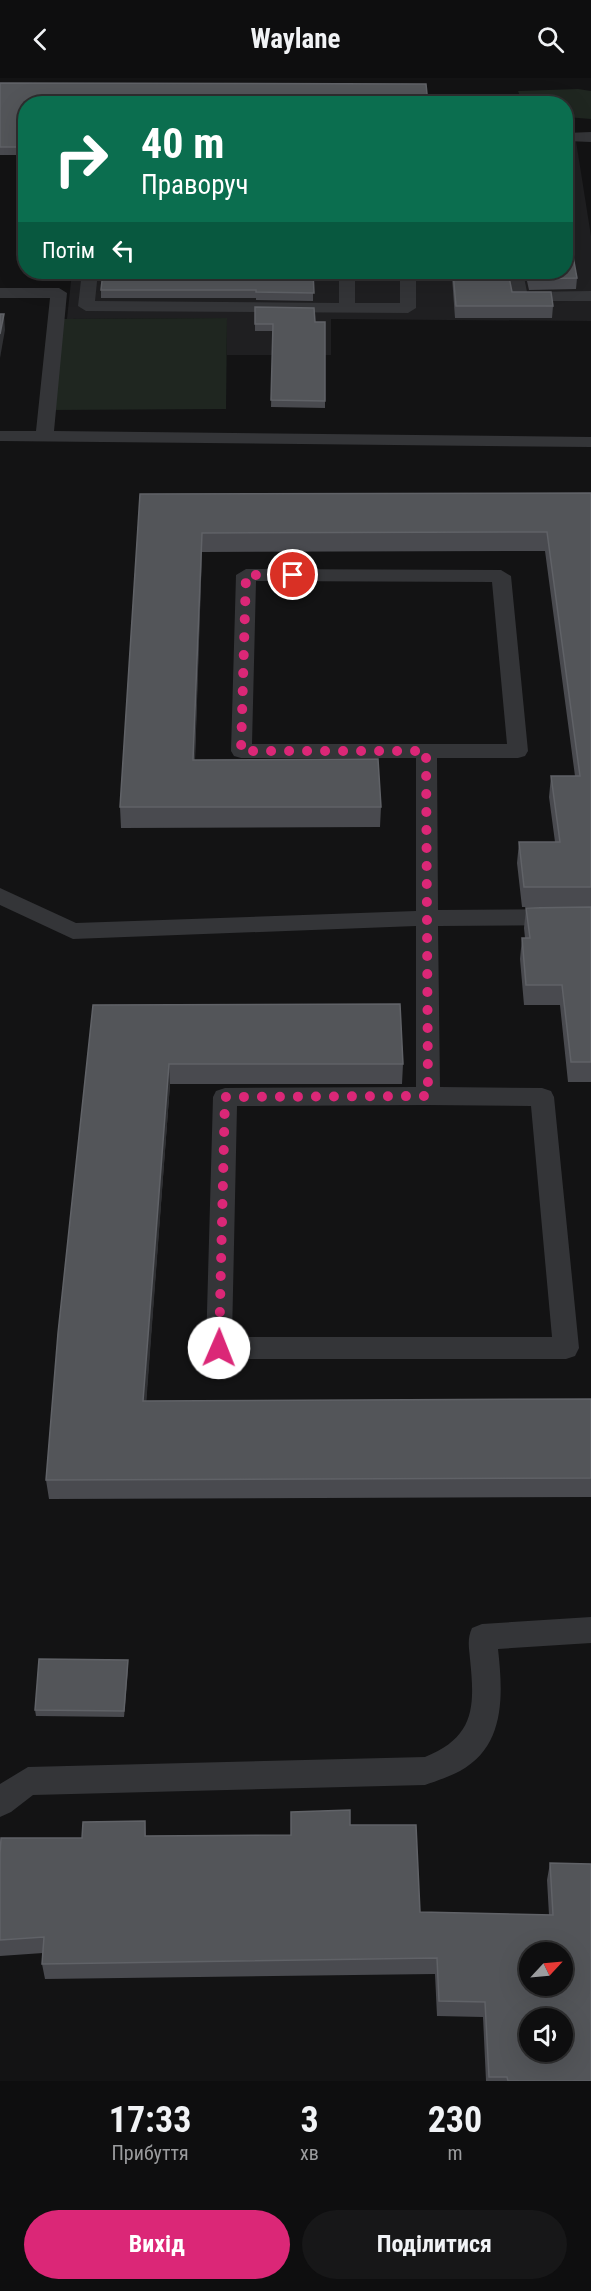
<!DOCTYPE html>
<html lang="uk">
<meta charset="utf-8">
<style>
:root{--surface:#0e0e0f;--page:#171718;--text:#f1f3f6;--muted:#9b9c9e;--line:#2e2e2f;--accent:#db2777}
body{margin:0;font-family:"Roboto Condensed",sans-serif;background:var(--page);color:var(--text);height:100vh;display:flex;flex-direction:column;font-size:22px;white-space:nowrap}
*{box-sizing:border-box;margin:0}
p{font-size:20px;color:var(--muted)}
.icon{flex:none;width:33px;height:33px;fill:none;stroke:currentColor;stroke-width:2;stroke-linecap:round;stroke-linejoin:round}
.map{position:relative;height:2003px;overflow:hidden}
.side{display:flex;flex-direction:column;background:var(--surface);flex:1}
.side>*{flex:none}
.top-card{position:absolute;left:18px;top:18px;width:555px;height:183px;border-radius:24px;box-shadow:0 6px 24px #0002,0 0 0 2px var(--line);background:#0b6e4f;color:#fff;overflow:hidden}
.needle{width:39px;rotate:64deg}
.tools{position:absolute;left:519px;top:1864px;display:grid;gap:12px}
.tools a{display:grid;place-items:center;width:54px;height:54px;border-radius:50%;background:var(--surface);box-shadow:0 6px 24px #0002,0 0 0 2px var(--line);font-size:30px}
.pin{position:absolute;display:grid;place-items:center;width:51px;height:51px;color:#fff;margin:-26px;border:3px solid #fff;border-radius:50%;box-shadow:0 2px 6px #0007}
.me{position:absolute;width:66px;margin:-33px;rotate:1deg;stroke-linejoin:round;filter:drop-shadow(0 0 4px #0008)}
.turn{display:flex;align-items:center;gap:21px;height:126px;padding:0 24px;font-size:27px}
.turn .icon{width:78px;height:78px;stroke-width:2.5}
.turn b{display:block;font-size:42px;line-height:51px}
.then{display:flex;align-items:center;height:57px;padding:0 24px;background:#0003;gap:12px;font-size:22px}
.eta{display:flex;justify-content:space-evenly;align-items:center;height:102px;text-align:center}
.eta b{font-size:36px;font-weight:700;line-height:42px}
.primary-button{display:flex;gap:12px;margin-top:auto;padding:12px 24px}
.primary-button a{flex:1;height:69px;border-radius:36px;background:var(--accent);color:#fff;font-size:24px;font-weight:700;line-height:69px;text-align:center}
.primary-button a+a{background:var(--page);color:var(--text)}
header{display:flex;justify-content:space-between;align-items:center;height:78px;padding:0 24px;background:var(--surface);font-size:27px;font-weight:700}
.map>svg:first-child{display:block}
.built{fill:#1f1f21}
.green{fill:#1f2620}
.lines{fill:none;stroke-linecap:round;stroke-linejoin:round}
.lane{fill:#343538;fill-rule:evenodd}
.wall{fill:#494a4f}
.shaded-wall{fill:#2f3033}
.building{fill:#535559;stroke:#606267;stroke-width:1.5;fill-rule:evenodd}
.route{stroke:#db2777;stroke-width:10;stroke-dasharray:0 18}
</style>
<header><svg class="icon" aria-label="back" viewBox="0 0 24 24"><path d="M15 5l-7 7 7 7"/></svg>Waylane<svg class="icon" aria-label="search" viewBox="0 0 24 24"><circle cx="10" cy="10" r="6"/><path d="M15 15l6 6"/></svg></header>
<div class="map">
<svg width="591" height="2003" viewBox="0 0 591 2003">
<rect width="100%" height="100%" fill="#131314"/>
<polygon class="built" points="576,63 591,158 591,243 331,241 331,277 227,277 227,240 67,241 72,194 566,194 566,64"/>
<g class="green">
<polygon points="578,11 591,13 591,41 566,39 566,26 531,25 520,18 518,13"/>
<polygon points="227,240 226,331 48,332 56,241"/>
</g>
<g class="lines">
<g class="lane">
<polygon points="591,54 591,64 566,63 566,55"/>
<polygon points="82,194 98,194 95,223 339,225 339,194 355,194 355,225 400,225 400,194 416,194 416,230 408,235 86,233 78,228"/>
<polygon points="507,194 523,194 527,214 591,213 591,223 513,223"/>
<polygon points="0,210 59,210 67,215 54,353 591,359 591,369 0,363 0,353 36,353 50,220 0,220"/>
<path d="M246 491 501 492 511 498 528 673 525 678 518 680H437L438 832 591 831V847L438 848 440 1009 542 1010 551 1013 554 1019 579 1270 575 1278 566 1281H219L210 1278 206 1270 213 1019 216 1013 225 1010 416 1009V848L73 861 0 827V810L76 845 416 833V680H241L234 678 231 673 236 497ZM256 503 492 504 507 666H252ZM428 1027 531 1028 552 1259H232L237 1028Z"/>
<path d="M591 1539V1565L498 1571C503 1616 506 1668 460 1693 449 1699 436 1703 425 1707L33 1717 11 1734 0 1739V1706L28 1689 425 1679C475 1659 475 1629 470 1581 469 1569 467 1561 472 1550L482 1546Z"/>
</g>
</g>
<g class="wall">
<polygon points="0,5 26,26 26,77 0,77"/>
<polygon points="313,194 313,223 256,222 256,220 101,220 101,212"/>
<polygon points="446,194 508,194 512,214 553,228 552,240 455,240 452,199 446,199"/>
<polygon points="525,194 566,194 577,200 576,211 529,212"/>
<polygon points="255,229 315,244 325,244 325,330 271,329 273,253 255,253"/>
<polygon points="591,415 591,829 522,829 517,785 519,764 555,764 549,719 551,698 575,698 545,473 202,474 195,682 381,729 380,749 121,750 120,729 140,416"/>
<polygon points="591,829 591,1004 568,1004 560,927 524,927 520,881 522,860 525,860 524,850 526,830"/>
<polygon points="93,927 403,986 402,1006 170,1006 146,1323 591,1321 591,1419 49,1421 46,1402"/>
<polygon points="128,1582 128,1589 124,1639 36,1638 35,1632"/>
<polygon points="145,1743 146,1758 291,1757 350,1747 420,1834 549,1837 547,1802 550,1785 591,2003 486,2003 483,1939 437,1938 435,1896 45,1901 42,1886 43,1875 0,1878 0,1776 82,1760"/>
</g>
<g class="shaded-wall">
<polygon points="4,236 5,252 0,280 0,256"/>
<polygon points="202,455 202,474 194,702 193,682"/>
<polygon points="169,986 170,1006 145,1342 143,1323"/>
<polygon points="128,1582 128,1589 124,1639 124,1633"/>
</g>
<g class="building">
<polygon points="0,5 426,6 428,26 26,26 26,69 0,69"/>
<polygon points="566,140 577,200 530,201 528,194 566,194"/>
<polygon points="103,194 313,194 314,215 256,214 256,212 101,212"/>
<polygon points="453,194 508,194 512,214 551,214 553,228 456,228"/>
<polygon points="255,229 314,230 315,244 325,244 325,323 271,322 273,246 255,246"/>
<polygon points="0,236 4,236 0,256"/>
<polygon points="591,415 591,809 524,809 519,764 560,764 551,698 580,698 547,454 202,455 193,682 378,681 381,729 120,729 140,416"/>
<polygon points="591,829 591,984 571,984 562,907 526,907 522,860 530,860 526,830"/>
<polygon points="400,926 403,986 169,986 143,1323 591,1321 591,1400 46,1402 58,1255 93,927"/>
<polygon points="39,1581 128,1582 124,1633 35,1632"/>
<path d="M350 1732V1747H416L420 1834 553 1837 550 1785 591 1786V2003H508L507 1999H489L485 1924 439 1923 437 1880 42 1886 44 1859 0 1862V1776L1 1760H82L83 1744 145 1743V1758L291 1757V1734ZM530 1875H562V1908H530ZM530 1941H562V1974H530Z"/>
</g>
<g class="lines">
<polyline class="route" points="219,1270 225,1019 428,1018 426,673 241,673 246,497 293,497"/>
</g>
</svg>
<div class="tools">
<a><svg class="needle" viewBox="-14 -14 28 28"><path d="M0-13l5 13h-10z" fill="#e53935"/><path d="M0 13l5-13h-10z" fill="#9b9c9e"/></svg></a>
<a><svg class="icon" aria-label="sound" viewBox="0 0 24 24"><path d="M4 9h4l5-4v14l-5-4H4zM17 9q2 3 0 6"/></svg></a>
</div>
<div class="pin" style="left:293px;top:497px;background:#d93025"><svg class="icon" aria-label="arrive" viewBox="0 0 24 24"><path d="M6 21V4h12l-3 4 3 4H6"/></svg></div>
<svg class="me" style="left:219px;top:1270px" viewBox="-20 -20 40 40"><circle r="19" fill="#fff"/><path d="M0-13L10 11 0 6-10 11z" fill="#db2777"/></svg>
<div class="top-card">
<div class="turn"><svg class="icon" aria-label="right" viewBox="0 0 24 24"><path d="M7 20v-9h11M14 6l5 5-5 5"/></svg><div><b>40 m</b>Праворуч</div></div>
<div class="then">Потім<svg class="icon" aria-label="left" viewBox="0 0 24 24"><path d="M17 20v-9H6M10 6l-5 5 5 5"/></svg></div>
</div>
</div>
<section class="side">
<div class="eta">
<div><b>17:33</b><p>Прибуття</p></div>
<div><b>3</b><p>хв</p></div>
<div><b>230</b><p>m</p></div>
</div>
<div class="primary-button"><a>Вихід</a><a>Поділитися</a></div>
</section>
